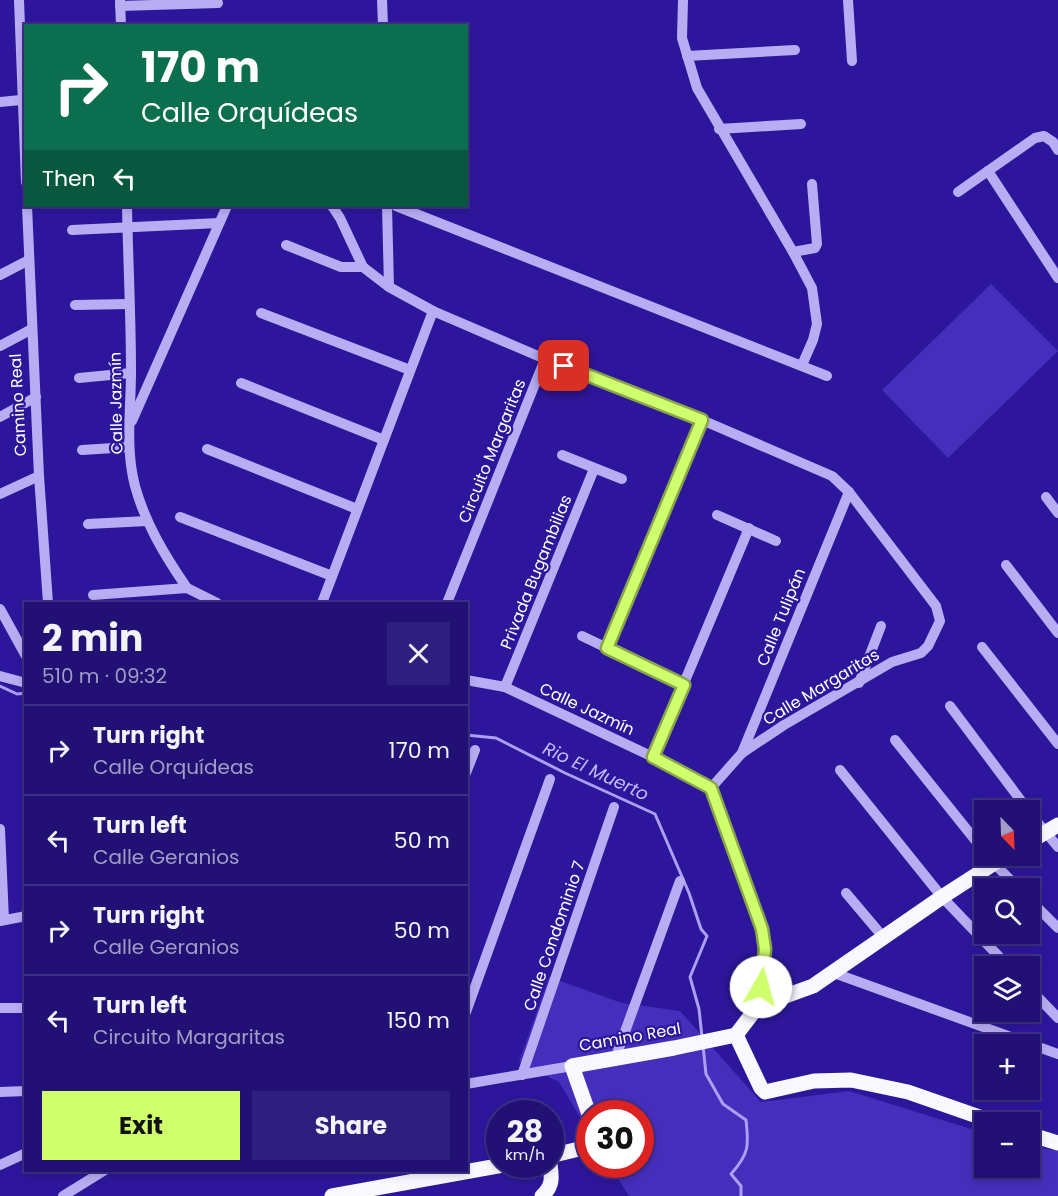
<!DOCTYPE html>
<meta charset="utf-8">
<style>
:root{--surface:#221075;--page:#2e1e7d;--text:#f1f3f6;--muted:#a29dc5;--line:#3f3087;--accent:#d0ff6e}
body{margin:0;font-family:Poppins,sans-serif;background:var(--page);color:var(--text);height:100vh;display:flex;flex-direction:column;font-size:22px;white-space:nowrap}
*{box-sizing:border-box;margin:0}
p{font-size:20px;color:var(--muted)}
.icon{flex:none;width:33px;height:33px;fill:none;stroke:currentColor;stroke-width:2;stroke-linecap:round;stroke-linejoin:round}
.map{position:relative;flex:1;overflow:hidden}
.side{position:absolute;left:24px;top:602px;width:444px;height:570px;display:flex;flex-direction:column;background:var(--surface);border-radius:0px;box-shadow:0 3px 9px #0003,0 0 0 2px var(--line)}
.side>*{flex:none}
.guide{position:absolute;left:24px;top:24px;width:444px;height:183px;border-radius:0px;box-shadow:0 3px 9px #0003,0 0 0 2px var(--line);background:#0b6e4f;color:#fff;overflow:hidden}
.needle{width:39px;rotate:157deg}
.tools{position:absolute;left:974px;top:800px;display:grid;gap:12px}
.tools a{display:grid;place-items:center;width:66px;height:66px;border-radius:0px;background:var(--surface);box-shadow:0 3px 9px #0003,0 0 0 2px var(--line);font-size:30px}
.speed{position:absolute;left:486px;top:1100px;display:flex;gap:12px;font-size:30px;font-weight:700;text-align:center}
.speed>*{display:grid;place-content:center;width:78px;height:78px;border-radius:50%;background:var(--surface);box-shadow:0 3px 9px #0003,0 0 0 2px var(--line);line-height:1}
.speed small{font-size:15px;font-weight:400}
.speed .limit{border:9px solid #d22;background:#fff;color:#111}
.pin{position:absolute;display:grid;place-items:center;width:51px;height:51px;color:#fff;margin:-26px;border-radius:12px;box-shadow:0 3px 9px #0006}
.me{position:absolute;width:66px;margin:-33px;rotate:7deg;stroke-linejoin:round;filter:drop-shadow(0 0 4px #0008)}
.turn{display:flex;align-items:center;gap:21px;height:126px;padding:0 18px;font-size:27px}
.turn .icon{width:78px;height:78px;stroke-width:2.5}
.turn b{display:block;font-size:42px;line-height:51px}
.then{display:flex;align-items:center;height:57px;padding:0 18px;background:#0003;gap:12px;font-size:22px}
.round{display:grid;place-items:center;flex:none;width:63px;height:63px;border-radius:0px;background:var(--page)}
.head{display:flex;align-items:center;justify-content:space-between;height:102px;padding:0 18px}
h1{font-size:36px;font-weight:700;line-height:45px}
.primary-button{display:flex;gap:12px;margin-top:auto;padding:12px 18px}
.primary-button a{flex:1;height:69px;border-radius:0px;background:var(--accent);color:#111;font-size:24px;font-weight:700;line-height:69px;text-align:center}
.primary-button a+a{background:var(--page);color:var(--text)}
ul{padding:0;list-style:none}
li{display:flex;align-items:center;gap:18px;height:90px;padding:0 18px;border-top:2px solid var(--line)}
li div{flex:1}
li b{display:block;font-size:22px}
li em{font-style:normal}
.map>svg:first-child{display:block}
.green{fill:#452ebc}
.lines{fill:none;stroke-linecap:round;stroke-linejoin:round}
.stream{stroke:#ac9ff5;stroke-width:3}
.minor{stroke:#b8adf3;stroke-width:10}
.major{stroke:#faf8ff;stroke-width:15}
.route-casing{stroke:#87a648;stroke-width:15}
.route{stroke:#d0ff6e;stroke-width:10}
.labels{text-anchor:middle;dominant-baseline:central;stroke-width:4.5;stroke-linejoin:round;paint-order:stroke}
.street-label{font-size:16px;fill:#fff;stroke:#2e169c}
.water-label{font-size:18px;font-style:italic;fill:#c4b9f9;stroke:#2e169c}
</style>
<div class="map">
<svg width="1058" height="1196" viewBox="0 0 1058 1196">
<rect width="100%" height="100%" fill="#2e169c"/>
<g class="green">
<polygon points="991,284 1058,351 948,458 882,390"/>
<polygon points="549,977 622,1003 680,1011 761,1102 849,1091 984,1133 984,1167 1029,1167 1029,1146 1058,1151 1058,1196 629,1196 609,1164 640,1164 640,1113 590,1113 589,1132 559,1082 519,1062"/>
</g>
<g class="lines">
<g class="stream">
<polyline points="0,686 17,694 26,693"/>
<polyline points="466,735 496,738 565,773 655,814 689,893 701,929 707,936 690,977 699,1009 702,1037"/>
<path d="M703 1046 706 1074 723 1104 746 1120C749 1146 749 1154 731 1174L741 1186V1196"/>
</g>
<g class="minor">
<polyline points="19,0 26,182"/>
<polyline points="120,0 121,26"/>
<polyline points="382,0 383,26"/>
<polyline points="683,0 682,38 697,88 793,252 812,288 817,324 813,340 802,365"/>
<polyline points="848,0 852,61"/>
<polyline points="120,6 218,3"/>
<polyline points="687,56 795,50"/>
<polyline points="0,102 21,100"/>
<polyline points="719,129 801,124"/>
<polyline points="988,171 1058,278"/>
<polyline points="958,192 1035,138 1044,136 1053,142 1058,150"/>
<polyline points="27,206 39,476 48,603"/>
<path d="M127 206C128 261 131 316 131 371 131 410 125 448 135 486 145 523 165 556 187 588"/>
<polyline points="332,206 340,218 363,267 389,287 433,311 545,359 702,420 832,476 849,492 936,606 940,621 928,646 921,653 892,662 784,725 742,753 711,788"/>
<polyline points="387,206 389,287"/>
<polyline points="396,206 827,376"/>
<polyline points="72,230 219,223"/>
<polyline points="286,245 341,267 363,267"/>
<polyline points="793,252 815,248 817,244 812,184"/>
<polyline points="0,275 29,260"/>
<polyline points="75,305 129,304"/>
<polyline points="261,313 410,370"/>
<polyline points="0,346 32,329"/>
<polyline points="79,378 131,373"/>
<polyline points="241,383 384,440"/>
<polyline points="0,417 36,397"/>
<polyline points="132,421 227,206"/>
<polyline points="207,449 357,509"/>
<polyline points="82,450 129,447"/>
<polyline points="562,455 622,479"/>
<polyline points="0,494 39,476"/>
<polyline points="1046,497 1058,513"/>
<polyline points="717,515 776,541"/>
<polyline points="180,517 332,576"/>
<polyline points="88,524 147,521"/>
<polyline points="1006,565 1058,633"/>
<polyline points="93,595 187,588 217,603"/>
<polyline points="322,603 433,311"/>
<polyline points="447,603 545,359"/>
<polyline points="0,609 26,656"/>
<polyline points="582,636 684,685"/>
<polyline points="982,647 1058,744"/>
<polyline points="607,648 702,420"/>
<polyline points="0,676 26,683"/>
<path d="M466 680 505 687 653 757 711 788 762 929C766 956 762 980 758 1006"/>
<polyline points="859,683 881,626"/>
<polyline points="505,687 594,469"/>
<polyline points="950,706 1028,810"/>
<polyline points="895,740 984,851"/>
<polyline points="742,753 849,492"/>
<polyline points="653,757 749,528"/>
<polyline points="840,770 942,897 1008,966"/>
<polyline points="466,773 475,750"/>
<polyline points="1029,812 1058,847"/>
<polyline points="0,829 4,920"/>
<polyline points="991,860 1018,888"/>
<polyline points="846,893 884,938"/>
<polyline points="1029,899 1058,928"/>
<polyline points="0,921 26,916"/>
<polyline points="834,973 1058,1054"/>
<polyline points="1029,988 1058,1018"/>
<polyline points="0,1008 26,1008"/>
<polyline points="466,1012 550,779"/>
<polyline points="615,1059 680,881"/>
<polyline points="522,1075 614,807"/>
<polyline points="466,1084 572,1066"/>
<polyline points="0,1092 26,1091"/>
<polyline points="0,1165 26,1153"/>
<polyline points="63,1196 105,1170"/>
</g>
<g class="major">
<polyline points="1029,842 1058,825"/>
<polyline points="736,1035 758,1006 813,986 942,897 1007,855"/>
<polyline points="590,1117 572,1066 674,1048 736,1035 761,1088 765,1092 814,1081 851,1080 908,1092 994,1122"/>
<polyline points="1029,1134 1058,1143"/>
<polyline points="550,1156 583,1148 590,1142"/>
<polyline points="332,1196 509,1164"/>
<path d="M542 1196C553 1186 552 1178 550 1164"/>
</g>
</g>
<g class="lines">
<defs>
<polyline id="route" points="564,366 702,420 607,648 684,685 653,757 711,788 762,929 765,949 761,987"/>
</defs>
<use href="#route" class="route-casing"/>
<use href="#route" class="route"/>
</g>
<g class="labels">
<g class="street-label">
<text transform="translate(116 403) rotate(-91)">Calle Jazmín</text>
<text transform="translate(18 405) rotate(-93)">Camino Real</text>
<text transform="translate(492 451) rotate(-68)">Circuito Margaritas</text>
<text transform="translate(536 572) rotate(-68)">Privada Bugambilias</text>
<text transform="translate(781 617) rotate(-68)">Calle Tulipán</text>
<text transform="translate(821 687) rotate(-31)">Calle Margaritas</text>
<text transform="translate(587 709) rotate(25)">Calle Jazmín</text>
<text transform="translate(554 936) rotate(-71)">Calle Condominio 7</text>
<text transform="translate(630 1037) rotate(-10)">Camino Real</text>
</g>
<g class="water-label">
<text transform="translate(596 771) rotate(25)">Rio El Muerto</text>
</g>
</g>
</svg>
<div class="tools">
<a><svg class="needle" viewBox="-14 -14 28 28"><path d="M0-13l5 13h-10z" fill="#e53935"/><path d="M0 13l5-13h-10z" fill="#a29dc5"/></svg></a>
<a><svg class="icon" aria-label="search" viewBox="0 0 24 24"><circle cx="10" cy="10" r="6"/><path d="M15 15l6 6"/></svg></a>
<a><svg class="icon" aria-label="layers" viewBox="0 0 24 24"><path d="M12 4l9 5-9 5-9-5zM3 14l9 5 9-5"/></svg></a>
<a>+</a>
<a>−</a>
</div>
<div class="speed"><div>28<small>km/h</small></div><div class="limit">30</div></div>
<div class="pin" style="left:564px;top:366px;background:#d93025"><svg class="icon" aria-label="arrive" viewBox="0 0 24 24"><path d="M6 21V4h12l-3 4 3 4H6"/></svg></div>
<svg class="me" style="left:761px;top:987px" viewBox="-20 -20 40 40"><circle r="19" fill="#fff"/><path d="M0-13L10 11 0 6-10 11z" fill="#d0ff6e"/></svg>
<div class="guide">
<div class="turn"><svg class="icon" aria-label="right" viewBox="0 0 24 24"><path d="M7 20v-9h11M14 6l5 5-5 5"/></svg><div><b>170 m</b>Calle Orquídeas</div></div>
<div class="then">Then<svg class="icon" aria-label="left" viewBox="0 0 24 24"><path d="M17 20v-9H6M10 6l-5 5 5 5"/></svg></div>
</div>
<section class="side">
<div class="head"><div><h1>2 min</h1><p>510 m · 09:32</p></div><a class="round"><svg class="icon" aria-label="close" viewBox="0 0 24 24"><path d="M6 6l12 12M18 6L6 18"/></svg></a></div>
<ul>
<li><svg class="icon" aria-label="right" viewBox="0 0 24 24"><path d="M7 20v-9h11M14 6l5 5-5 5"/></svg><div><b>Turn right</b><p>Calle Orquídeas</p></div><em>170 m</em></li>
<li><svg class="icon" aria-label="left" viewBox="0 0 24 24"><path d="M17 20v-9H6M10 6l-5 5 5 5"/></svg><div><b>Turn left</b><p>Calle Geranios</p></div><em>50 m</em></li>
<li><svg class="icon" aria-label="right" viewBox="0 0 24 24"><path d="M7 20v-9h11M14 6l5 5-5 5"/></svg><div><b>Turn right</b><p>Calle Geranios</p></div><em>50 m</em></li>
<li><svg class="icon" aria-label="left" viewBox="0 0 24 24"><path d="M17 20v-9H6M10 6l-5 5 5 5"/></svg><div><b>Turn left</b><p>Circuito Margaritas</p></div><em>150 m</em></li>
</ul>
<div class="primary-button"><a>Exit</a><a>Share</a></div>
</section>
</div>
